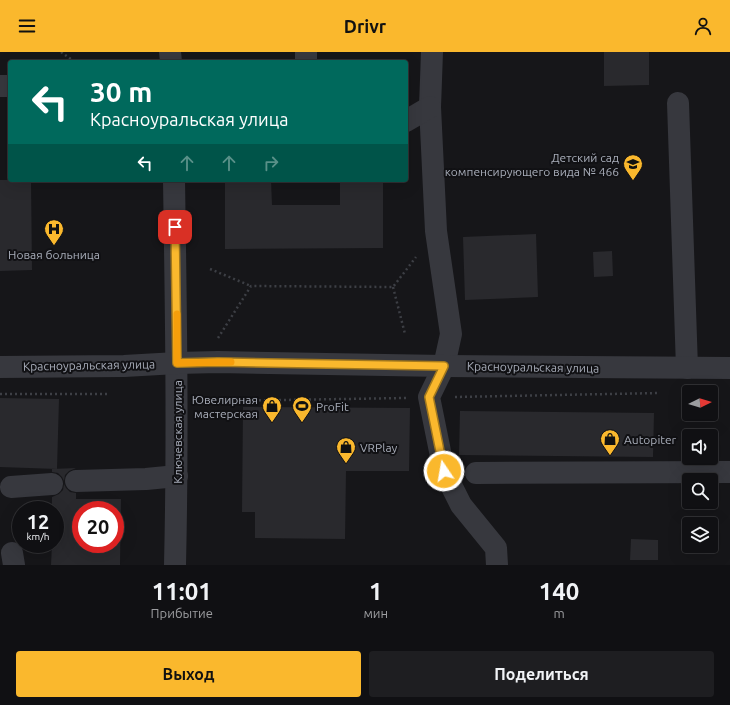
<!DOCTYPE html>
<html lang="ru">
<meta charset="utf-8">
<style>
:root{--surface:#101013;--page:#1e1e21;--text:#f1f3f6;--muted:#9c9da0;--line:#303033;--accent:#fab82d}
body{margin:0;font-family:Ubuntu,sans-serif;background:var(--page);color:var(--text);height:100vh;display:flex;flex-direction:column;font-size:15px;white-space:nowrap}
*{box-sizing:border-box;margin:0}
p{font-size:13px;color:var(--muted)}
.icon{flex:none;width:22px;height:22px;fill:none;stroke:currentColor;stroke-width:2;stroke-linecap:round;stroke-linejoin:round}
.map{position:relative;height:513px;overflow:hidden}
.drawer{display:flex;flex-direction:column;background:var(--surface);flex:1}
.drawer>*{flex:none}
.hud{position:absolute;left:8px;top:8px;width:400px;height:122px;border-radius:4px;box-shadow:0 4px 16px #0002,0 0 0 1px var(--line);background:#00695c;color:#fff;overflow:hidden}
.needle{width:26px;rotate:85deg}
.fabs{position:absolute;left:682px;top:333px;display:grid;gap:8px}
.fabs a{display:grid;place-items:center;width:36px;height:36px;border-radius:4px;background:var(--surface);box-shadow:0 4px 16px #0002,0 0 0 1px var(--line);font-size:20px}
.speed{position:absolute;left:12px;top:449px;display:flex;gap:8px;font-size:20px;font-weight:700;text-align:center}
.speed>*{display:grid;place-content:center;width:52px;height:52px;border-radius:50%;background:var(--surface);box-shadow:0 4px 16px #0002,0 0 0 1px var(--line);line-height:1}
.speed small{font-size:10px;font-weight:400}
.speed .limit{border:6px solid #d22;background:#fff;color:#111}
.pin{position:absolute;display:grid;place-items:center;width:34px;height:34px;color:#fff;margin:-17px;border-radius:8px;box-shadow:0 2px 6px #0006}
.me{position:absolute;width:44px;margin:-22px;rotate:348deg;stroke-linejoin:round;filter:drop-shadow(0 0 3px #0008)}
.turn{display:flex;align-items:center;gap:14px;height:84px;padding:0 16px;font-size:18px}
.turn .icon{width:52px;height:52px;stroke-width:2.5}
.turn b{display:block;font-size:28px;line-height:34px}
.lanes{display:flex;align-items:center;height:38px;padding:0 16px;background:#0003;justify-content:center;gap:20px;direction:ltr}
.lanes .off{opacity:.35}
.eta{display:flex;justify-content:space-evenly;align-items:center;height:68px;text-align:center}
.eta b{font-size:24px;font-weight:600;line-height:28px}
.primary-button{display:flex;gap:8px;margin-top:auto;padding:8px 16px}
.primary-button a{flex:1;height:46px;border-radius:4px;background:var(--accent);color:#111;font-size:16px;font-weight:600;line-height:46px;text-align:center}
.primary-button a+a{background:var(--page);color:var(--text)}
header{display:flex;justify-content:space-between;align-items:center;height:52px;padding:0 16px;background:var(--accent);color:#111;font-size:18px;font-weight:600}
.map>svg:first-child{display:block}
.building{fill:#29292d;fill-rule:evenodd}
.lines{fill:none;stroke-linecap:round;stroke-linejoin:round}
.path{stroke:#3d3f45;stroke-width:2.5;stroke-dasharray:2 3;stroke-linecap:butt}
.minor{stroke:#37383e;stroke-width:22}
.route-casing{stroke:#a2781d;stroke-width:10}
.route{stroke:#fab82d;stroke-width:7}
.slow{stroke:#f59e0b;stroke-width:7}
.labels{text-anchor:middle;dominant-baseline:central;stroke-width:4;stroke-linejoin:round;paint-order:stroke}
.poi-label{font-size:12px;fill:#a8adb9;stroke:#111114;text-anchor:start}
.street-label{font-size:12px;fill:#a8adb9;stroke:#111114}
</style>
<header><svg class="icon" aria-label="menu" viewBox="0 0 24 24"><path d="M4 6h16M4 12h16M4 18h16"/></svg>Drivr<svg class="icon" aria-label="person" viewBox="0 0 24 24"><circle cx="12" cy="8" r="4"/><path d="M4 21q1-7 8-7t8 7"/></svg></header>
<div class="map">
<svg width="730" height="513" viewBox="0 0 730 513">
<rect width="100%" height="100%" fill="#161619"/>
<g class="building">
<polygon points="604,0 649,0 649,33 604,34"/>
<polygon points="0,128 31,128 32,218 0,219"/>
<polygon points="225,128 271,128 272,153 340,153 340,128 383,128 383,196 225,197"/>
<polygon points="536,182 538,245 465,248 463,185"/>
<polygon points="612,199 613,224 594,225 593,200"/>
<polygon points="0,346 59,347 57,417 0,415"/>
<polygon points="243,355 410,356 409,419 346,419 345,487 255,486 255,460 242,460"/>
<polygon points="460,359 654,361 653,405 459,403"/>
<polygon points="76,416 69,419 65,423 64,429 62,425 58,421 52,420 52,417"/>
<path d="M64 432 66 436 70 440 76 441V447H121L120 513H51L52 492H55V458H52V445L59 442 63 438ZM81 458H115V492H81Z"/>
<polygon points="631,487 658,488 658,508 630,508"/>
</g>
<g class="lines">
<g class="path">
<polyline points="61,0 75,10"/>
<polyline points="210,217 251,234"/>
<polyline points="393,235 405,282"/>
<polyline points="218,286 251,234 393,235 416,205"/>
<polyline points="0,342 110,342"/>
<polyline points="455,345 660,341"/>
<polyline points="219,349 406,346"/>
</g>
<g class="minor">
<polyline points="170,0 171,10"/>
<polyline points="432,0 430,55 436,179 451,282 444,314 429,345 444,419 461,453 496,496 497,513"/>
<polyline points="306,10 306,0"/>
<polyline points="0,34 10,34"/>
<polyline points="678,51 687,316"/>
<polyline points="406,69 430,55"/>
<path d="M174 128C176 256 178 385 175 513"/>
<polyline points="0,315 124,314 177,311 218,310 444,314 730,316"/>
<polyline points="476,421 730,420"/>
<polyline points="76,429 146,427 177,424"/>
<polyline points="11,435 52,432"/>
<polyline points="12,501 14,513"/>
</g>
</g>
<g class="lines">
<defs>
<polyline id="route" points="175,175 177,311 218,310 444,314 429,345 444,419"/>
</defs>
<use href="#route" class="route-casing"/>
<use href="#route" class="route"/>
<polyline class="slow" points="177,262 177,311 231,310"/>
</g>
<defs>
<symbol id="school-pin" viewBox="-11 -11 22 30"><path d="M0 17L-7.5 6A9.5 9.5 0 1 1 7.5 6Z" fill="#fab82d" stroke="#111114"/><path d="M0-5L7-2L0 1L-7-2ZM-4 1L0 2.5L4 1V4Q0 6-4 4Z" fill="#111"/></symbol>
<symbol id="hospital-pin" viewBox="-11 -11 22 30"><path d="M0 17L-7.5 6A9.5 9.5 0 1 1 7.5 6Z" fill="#fab82d" stroke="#111114"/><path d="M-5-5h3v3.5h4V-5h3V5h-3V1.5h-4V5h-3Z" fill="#111"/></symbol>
<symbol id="shop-pin" viewBox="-11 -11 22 30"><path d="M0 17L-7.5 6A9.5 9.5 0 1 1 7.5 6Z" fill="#fab82d" stroke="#111114"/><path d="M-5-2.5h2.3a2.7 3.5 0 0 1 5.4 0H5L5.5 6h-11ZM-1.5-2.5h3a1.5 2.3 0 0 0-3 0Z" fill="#111"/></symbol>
<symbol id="stadium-pin" viewBox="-11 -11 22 30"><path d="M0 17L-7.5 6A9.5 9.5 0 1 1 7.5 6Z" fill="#fab82d" stroke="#111114"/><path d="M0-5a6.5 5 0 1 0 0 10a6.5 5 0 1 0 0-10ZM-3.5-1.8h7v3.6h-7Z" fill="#111"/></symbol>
</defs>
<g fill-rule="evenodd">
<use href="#school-pin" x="622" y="101" width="22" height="30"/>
<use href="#hospital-pin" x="43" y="166" width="22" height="30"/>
<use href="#shop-pin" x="261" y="343" width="22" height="30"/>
<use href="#stadium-pin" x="291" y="343" width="22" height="30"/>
<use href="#shop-pin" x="599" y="376" width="22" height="30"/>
<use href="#shop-pin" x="335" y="384" width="22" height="30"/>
</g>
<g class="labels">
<g class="poi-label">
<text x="619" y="105" text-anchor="end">Детский сад<tspan x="619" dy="14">компенсирующего вида № 466</tspan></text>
<text x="54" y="202" text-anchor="middle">Новая больница</text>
<text x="258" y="347" text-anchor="end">Ювелирная<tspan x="258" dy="14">мастерская</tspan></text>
<text x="316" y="354">ProFit</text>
<text x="624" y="387">Autopiter</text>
<text x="360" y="395">VRPlay</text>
</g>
<g class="street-label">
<text transform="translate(89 313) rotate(-1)">Красноуральская улица</text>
<text transform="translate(533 315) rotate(1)">Красноуральская улица</text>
<text transform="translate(177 380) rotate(-90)">Ключевская улица</text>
</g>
</g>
</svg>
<div class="fabs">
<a><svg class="needle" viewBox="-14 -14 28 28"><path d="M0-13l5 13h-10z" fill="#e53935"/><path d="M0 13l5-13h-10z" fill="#9c9da0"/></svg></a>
<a><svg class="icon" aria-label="sound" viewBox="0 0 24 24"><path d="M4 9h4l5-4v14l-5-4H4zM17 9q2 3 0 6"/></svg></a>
<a><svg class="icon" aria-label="search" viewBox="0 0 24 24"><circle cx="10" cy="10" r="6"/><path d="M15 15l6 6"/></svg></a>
<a><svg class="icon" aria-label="layers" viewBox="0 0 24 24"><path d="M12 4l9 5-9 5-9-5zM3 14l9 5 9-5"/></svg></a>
</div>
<div class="speed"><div>12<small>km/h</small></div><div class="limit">20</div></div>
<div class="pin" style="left:175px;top:175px;background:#d93025"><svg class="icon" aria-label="arrive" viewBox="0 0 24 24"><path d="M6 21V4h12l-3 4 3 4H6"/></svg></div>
<svg class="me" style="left:444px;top:419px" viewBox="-20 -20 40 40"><circle r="17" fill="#fab82d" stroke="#fff" stroke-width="3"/><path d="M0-11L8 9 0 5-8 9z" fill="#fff"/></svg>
<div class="hud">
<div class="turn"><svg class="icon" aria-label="left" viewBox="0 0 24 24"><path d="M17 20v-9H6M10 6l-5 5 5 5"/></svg><div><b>30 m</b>Красноуральская улица</div></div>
<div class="lanes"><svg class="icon" aria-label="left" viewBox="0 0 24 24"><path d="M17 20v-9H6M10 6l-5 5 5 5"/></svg><svg class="icon off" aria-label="ahead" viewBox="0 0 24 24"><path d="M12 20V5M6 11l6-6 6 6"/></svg><svg class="icon off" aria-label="ahead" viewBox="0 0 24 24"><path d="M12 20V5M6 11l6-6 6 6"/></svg><svg class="icon off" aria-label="right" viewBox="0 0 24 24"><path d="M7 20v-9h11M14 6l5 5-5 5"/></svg></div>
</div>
</div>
<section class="drawer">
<div class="eta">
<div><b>11:01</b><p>Прибытие</p></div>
<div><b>1</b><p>мин</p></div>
<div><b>140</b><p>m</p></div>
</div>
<div class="primary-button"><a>Выход</a><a>Поделиться</a></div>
</section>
